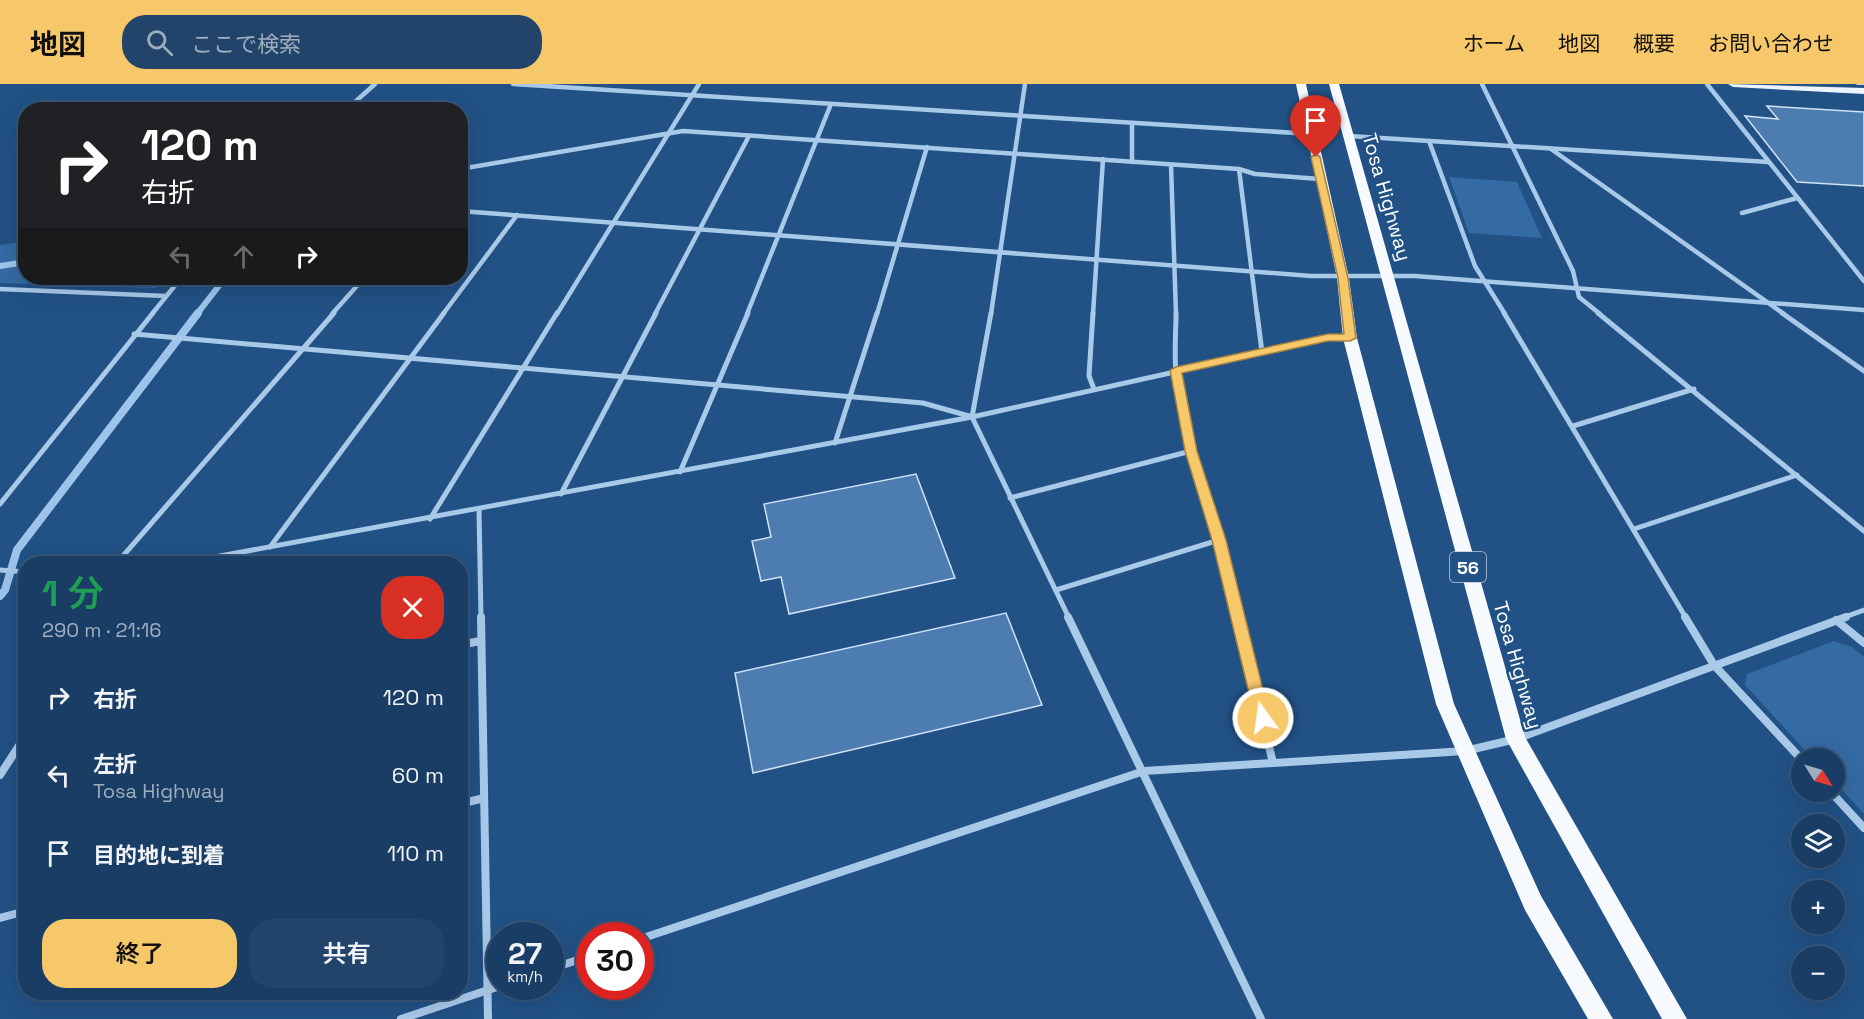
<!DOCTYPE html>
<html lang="ja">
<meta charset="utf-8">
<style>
:root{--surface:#193d64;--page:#22446a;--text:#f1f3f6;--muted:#9faebf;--line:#375678;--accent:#f6c86a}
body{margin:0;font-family:"Space Grotesk","Noto Sans JP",sans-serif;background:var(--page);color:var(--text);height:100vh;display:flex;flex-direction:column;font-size:22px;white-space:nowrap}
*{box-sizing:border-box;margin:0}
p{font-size:20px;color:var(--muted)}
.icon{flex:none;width:33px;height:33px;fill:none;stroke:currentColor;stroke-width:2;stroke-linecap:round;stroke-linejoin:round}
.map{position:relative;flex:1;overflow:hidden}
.side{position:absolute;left:18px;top:472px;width:450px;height:444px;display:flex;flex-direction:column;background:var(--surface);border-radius:24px;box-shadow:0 6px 24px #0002,0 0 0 2px var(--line)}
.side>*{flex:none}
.banner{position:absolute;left:18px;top:18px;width:450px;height:183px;border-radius:24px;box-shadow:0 6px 24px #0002,0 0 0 2px var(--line);background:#202124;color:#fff;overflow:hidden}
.needle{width:39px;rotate:127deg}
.tools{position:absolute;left:1791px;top:664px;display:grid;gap:12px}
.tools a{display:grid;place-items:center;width:54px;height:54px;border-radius:50%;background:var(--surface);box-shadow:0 6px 24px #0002,0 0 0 2px var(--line);font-size:30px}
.speed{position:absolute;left:486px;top:838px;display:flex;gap:12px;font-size:30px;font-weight:700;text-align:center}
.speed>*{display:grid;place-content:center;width:78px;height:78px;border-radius:50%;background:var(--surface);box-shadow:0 6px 24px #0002,0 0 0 2px var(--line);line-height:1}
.speed small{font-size:15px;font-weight:400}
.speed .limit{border:9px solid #d22;background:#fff;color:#111}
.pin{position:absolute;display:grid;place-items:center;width:51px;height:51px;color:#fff;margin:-62px -26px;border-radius:50% 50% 50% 0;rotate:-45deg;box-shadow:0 0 6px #0007}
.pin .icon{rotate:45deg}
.me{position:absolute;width:66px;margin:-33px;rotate:346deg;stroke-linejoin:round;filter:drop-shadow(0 0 4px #0008)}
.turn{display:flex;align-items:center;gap:21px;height:126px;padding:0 24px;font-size:27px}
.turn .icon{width:78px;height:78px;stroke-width:2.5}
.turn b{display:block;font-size:42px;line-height:51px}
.lanes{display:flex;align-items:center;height:57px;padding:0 24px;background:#0003;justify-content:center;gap:30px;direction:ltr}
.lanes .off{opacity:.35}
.round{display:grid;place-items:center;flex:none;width:63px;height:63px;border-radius:24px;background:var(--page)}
.overview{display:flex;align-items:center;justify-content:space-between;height:102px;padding:0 24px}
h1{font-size:36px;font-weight:600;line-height:45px;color:#1e9e55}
.primary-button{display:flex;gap:12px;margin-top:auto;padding:12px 24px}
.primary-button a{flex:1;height:69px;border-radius:24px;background:var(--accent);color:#111;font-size:24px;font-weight:600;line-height:69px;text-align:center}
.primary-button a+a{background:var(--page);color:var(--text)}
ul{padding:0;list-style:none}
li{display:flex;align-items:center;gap:18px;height:78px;padding:0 24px}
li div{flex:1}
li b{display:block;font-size:22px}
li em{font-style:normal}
header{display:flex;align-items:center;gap:36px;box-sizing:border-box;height:84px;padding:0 30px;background:var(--accent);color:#111}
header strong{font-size:28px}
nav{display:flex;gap:33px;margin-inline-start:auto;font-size:21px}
.search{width:420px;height:54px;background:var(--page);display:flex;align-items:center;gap:15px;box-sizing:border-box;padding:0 21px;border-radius:24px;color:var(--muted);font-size:22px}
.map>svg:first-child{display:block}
.green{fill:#346ba3}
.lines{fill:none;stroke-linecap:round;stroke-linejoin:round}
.stream-far1{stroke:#9dc4eb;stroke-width:6}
.stream{stroke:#9dc4eb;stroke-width:8}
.building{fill:#4d7db0;stroke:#cee2f7;stroke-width:1.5}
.minor-far2{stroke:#a9c9e9;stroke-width:4.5}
.minor-far1{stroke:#a9c9e9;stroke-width:5}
.minor{stroke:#a9c9e9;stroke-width:8}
.primary{fill:#edf4fe;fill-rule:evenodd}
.trunk{fill:#f6fafe;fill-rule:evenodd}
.tram{stroke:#fff;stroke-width:1.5}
.route{fill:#f6c86a;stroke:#a08245;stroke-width:1.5}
.labels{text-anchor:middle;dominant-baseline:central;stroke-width:5;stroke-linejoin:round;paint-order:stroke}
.shield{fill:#215185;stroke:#bccbda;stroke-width:1.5}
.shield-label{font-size:18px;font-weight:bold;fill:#fff}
.street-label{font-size:20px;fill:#fff;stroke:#215185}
</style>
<header>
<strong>地図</strong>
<div class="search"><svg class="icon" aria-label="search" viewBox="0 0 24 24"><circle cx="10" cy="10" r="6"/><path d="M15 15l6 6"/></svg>ここで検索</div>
<nav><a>ホーム</a><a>地図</a><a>概要</a><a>お問い合わせ</a></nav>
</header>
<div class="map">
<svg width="1864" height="935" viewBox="0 0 1864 935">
<rect width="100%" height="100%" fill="#215185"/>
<g class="green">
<polygon points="1449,93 1517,98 1542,154 1469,149"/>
<polygon points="25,157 26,194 164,194 155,204 0,199 0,161"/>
<polygon points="1834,557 1852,563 1864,573 1864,730 1835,698 1834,675 1813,675 1745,601 1747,590"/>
</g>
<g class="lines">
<g class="stream-far1">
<polyline points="0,182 26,178"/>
<polyline points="197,230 225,194"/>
</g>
<polyline class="stream" points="0,512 5,506 17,466 198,229"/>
</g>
<g class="building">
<polygon points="1767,22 1864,28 1864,102 1797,98 1745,32 1778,35"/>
<polygon points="916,390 955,494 789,530 781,493 761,497 752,457 771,453 764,420"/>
<polygon points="1006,529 1042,621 753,689 735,589"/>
</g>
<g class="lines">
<g class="minor-far2">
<polyline points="513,0 1312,50"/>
<polyline points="1482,0 1573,187 1579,213 1600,230"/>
<polyline points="1707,0 1864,197"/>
<polyline points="346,26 375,0"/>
<polyline points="1132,39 1132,78"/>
<polyline points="1349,52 1768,78"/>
<polyline points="1429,57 1475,182 1505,230"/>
<polyline points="1551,65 1784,230"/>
<polyline points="1171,81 1176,230"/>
<polyline points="460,85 683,47 1239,85 1255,90 1320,95"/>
<polyline points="1239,85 1257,230"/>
<polyline points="460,127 1311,192 1415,192 1864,226"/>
<polyline points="1742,129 1797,114"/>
<polyline points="0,205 166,212"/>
<polyline points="152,230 181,194"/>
<polyline points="332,230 364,194"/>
<polyline points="443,230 517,131"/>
<polyline points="557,230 699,0"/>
<polyline points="655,230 749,52"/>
<polyline points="747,230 831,20"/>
<polyline points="877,230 927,63"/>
<polyline points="991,230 1025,0"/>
<polyline points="1093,230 1103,75"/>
</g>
<g class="minor-far1">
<polyline points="991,229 972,333 1069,534"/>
<polyline points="1093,229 1089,292 1094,305"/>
<path d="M1176 229C1176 248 1174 269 1176 289 1189 372 1218 452 1238 534"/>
<polyline points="1257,229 1262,268"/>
<polyline points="1504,229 1686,534"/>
<polyline points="1598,229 1864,447"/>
<polyline points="1782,229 1864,287"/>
<polyline points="134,250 923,319 969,332"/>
<polyline points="1573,342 1694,305"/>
<polyline points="835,359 877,229"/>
<polyline points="680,388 748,229"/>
<polyline points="561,410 656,229"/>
<polyline points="1010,414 1191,367"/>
<polyline points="0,420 153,229"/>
<polyline points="479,426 481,534"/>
<polyline points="430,435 557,229"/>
<polyline points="1634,445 1797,391"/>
<polyline points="270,463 444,229"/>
<polyline points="116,480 334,229"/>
<polyline points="177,480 972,333 1328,254 1350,254"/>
<polyline points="0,486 26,488"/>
<polyline points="1056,506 1219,456"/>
<polyline points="1842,534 1864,526"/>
</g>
<g class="minor">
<polyline points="481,533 488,935"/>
<polyline points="1068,533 1261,935"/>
<polyline points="1238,533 1273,679"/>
<polyline points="1685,533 1714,581 1802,676"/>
<polyline points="1836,536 1864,559"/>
<polyline points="460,561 480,557"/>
<polyline points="0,691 26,651"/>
<polyline points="1831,708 1864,744"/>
<polyline points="460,720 484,714"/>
<polyline points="0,834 26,827"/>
<polyline points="640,855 1144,687 1465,667 1516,655 1846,533"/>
<polyline points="550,885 590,872"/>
<polyline points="401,935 500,902"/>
</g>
<polygon class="primary" points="1728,0 1864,4 1864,10 1733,3"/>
<g class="trunk">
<polygon points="1296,0 1306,0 1349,194 1357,254 1454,620 1541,812 1613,935 1588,935 1525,826 1436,620 1343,254 1337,194"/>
<polygon points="1329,0 1339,0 1525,653 1687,935 1662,935 1506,655"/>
</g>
<polyline class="tram" points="1857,0 1864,0"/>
</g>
<polygon class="route" points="1316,70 1320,73 1348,194 1356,254 1350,257 1328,257 1182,289 1197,367 1226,456 1270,634 1268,639 1257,639 1255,634 1212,456 1185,367 1170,286 1176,283 1328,250 1344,250 1338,194 1311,73"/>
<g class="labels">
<rect class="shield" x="1450" y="468" width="36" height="30" rx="4.5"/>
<g class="shield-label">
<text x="1468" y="483">56</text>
</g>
<g class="street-label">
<text transform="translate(1387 113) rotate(74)">Tosa Highway</text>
<text transform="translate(1518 581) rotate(74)">Tosa Highway</text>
</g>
</g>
</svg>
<div class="tools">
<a><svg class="needle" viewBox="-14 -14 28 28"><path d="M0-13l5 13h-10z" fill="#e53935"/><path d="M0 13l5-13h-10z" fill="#9faebf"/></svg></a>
<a><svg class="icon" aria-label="layers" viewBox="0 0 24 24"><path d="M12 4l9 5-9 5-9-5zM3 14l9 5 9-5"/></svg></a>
<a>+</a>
<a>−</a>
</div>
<div class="speed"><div>27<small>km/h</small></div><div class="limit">30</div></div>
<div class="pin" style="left:1316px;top:73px;background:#d93025"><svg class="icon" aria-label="arrive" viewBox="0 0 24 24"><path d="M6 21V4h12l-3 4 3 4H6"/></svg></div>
<svg class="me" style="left:1263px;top:634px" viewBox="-20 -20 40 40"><circle r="17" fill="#f6c86a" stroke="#fff" stroke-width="3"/><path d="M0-11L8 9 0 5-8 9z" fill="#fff"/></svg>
<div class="banner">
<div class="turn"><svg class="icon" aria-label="right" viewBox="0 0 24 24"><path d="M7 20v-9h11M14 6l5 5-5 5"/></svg><div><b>120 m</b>右折</div></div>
<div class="lanes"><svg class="icon off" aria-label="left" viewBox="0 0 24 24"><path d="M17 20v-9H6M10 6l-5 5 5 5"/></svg><svg class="icon off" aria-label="ahead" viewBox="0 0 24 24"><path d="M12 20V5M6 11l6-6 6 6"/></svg><svg class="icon" aria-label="right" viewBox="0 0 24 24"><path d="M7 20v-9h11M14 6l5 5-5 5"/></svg></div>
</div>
<section class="side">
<div class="overview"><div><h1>1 分</h1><p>290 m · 21:16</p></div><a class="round" style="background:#d93025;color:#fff"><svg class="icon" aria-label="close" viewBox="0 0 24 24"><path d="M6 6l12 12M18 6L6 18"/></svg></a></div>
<ul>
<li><svg class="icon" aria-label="right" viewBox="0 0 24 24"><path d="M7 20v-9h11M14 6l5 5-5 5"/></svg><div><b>右折</b></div><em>120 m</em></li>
<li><svg class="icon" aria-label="left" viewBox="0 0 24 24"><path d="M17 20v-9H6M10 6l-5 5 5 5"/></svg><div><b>左折</b><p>Tosa Highway</p></div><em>60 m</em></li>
<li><svg class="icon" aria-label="arrive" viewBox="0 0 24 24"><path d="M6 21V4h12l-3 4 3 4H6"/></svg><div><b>目的地に到着</b></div><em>110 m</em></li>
</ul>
<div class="primary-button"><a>終了</a><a>共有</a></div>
</section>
</div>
